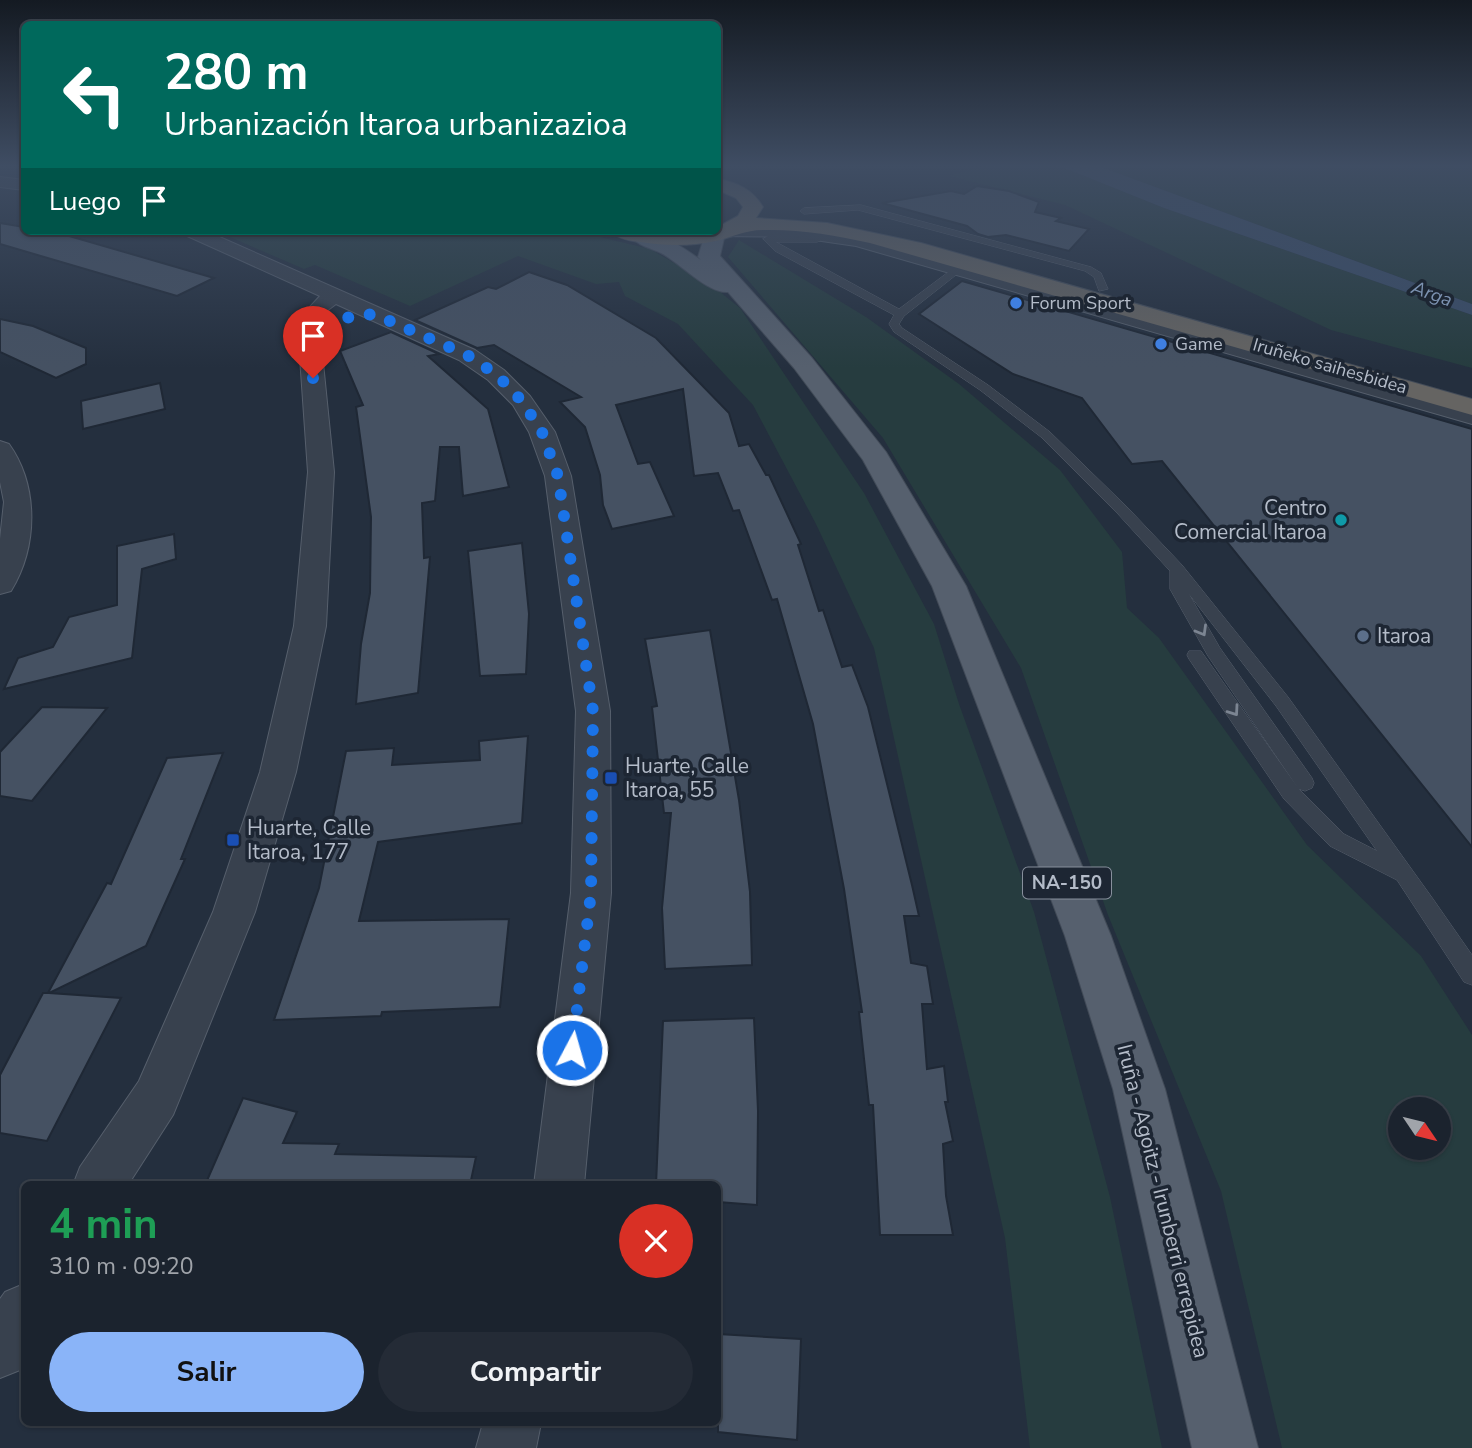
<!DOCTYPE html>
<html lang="es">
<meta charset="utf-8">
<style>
:root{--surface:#1b232e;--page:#242b36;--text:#f1f3f6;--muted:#a0a4aa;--line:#39404a;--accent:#8ab4f8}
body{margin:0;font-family:"Nunito Sans",sans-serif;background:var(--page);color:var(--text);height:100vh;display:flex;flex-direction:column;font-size:26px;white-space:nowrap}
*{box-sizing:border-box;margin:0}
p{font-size:23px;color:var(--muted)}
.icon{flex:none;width:38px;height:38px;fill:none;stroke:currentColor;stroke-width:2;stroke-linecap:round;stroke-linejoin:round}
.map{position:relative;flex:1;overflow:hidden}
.drawer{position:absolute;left:21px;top:1181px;width:700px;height:245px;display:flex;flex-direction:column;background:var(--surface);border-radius:10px;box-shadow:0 2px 5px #0004,0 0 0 2px var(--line)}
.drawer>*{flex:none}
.banner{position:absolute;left:21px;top:21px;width:700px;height:214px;border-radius:10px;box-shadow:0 2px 5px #0004,0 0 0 2px var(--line);background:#00695c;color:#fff;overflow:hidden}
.needle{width:46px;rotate:125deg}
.buttons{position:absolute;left:1388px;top:1097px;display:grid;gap:14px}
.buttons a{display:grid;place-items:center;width:63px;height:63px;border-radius:50%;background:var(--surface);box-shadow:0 2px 5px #0004,0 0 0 2px var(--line);font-size:35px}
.pin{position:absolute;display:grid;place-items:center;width:60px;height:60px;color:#fff;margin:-72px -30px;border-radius:50% 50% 50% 0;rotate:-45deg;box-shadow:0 0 7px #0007}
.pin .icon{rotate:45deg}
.me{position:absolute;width:77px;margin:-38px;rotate:6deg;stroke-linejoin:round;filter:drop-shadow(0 0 5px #0008)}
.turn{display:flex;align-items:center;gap:24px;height:147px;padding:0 28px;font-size:32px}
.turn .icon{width:91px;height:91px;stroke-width:2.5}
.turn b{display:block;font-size:49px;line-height:60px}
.then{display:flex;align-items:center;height:66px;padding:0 28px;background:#0003;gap:14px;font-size:26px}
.round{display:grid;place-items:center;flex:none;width:74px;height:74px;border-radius:37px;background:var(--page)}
.summary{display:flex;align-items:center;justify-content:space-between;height:119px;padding:0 28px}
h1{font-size:42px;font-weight:700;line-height:52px;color:#1e9e55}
.cta{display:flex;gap:14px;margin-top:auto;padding:14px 28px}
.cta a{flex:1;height:80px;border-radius:42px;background:var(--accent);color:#111;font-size:28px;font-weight:700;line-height:80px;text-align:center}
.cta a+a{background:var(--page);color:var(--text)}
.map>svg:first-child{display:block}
.green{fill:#263c3f;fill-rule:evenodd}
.water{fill:#394c67}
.building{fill:#455162;stroke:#1f2835;stroke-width:2}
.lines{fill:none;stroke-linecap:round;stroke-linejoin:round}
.service-casing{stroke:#565f6c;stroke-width:1}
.minor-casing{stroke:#565f6c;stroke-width:2}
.primary-casing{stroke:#414a57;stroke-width:2}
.trunk-casing{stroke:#434c59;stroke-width:2}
.service{fill:#38414e;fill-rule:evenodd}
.minor{fill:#38414e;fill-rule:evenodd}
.primary{fill:#56606e;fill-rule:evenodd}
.trunk{fill:#656462;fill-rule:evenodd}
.oneway{stroke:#7c8592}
.route{stroke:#1a73e8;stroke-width:12;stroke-dasharray:0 21.6}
.shop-dot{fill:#3f7fe0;stroke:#1d2633;stroke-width:2.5}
.culture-dot{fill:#0f9aa8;stroke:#1d2633;stroke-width:2.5}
.service-dot{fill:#5c6f8a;stroke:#1d2633;stroke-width:2.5}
.transit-dot{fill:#1a4fb4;stroke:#1d2633;stroke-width:2.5}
.labels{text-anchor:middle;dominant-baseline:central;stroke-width:7;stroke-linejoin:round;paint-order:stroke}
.far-poi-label{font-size:18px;fill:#b4bcc9;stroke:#1d2633;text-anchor:start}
.far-street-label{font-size:18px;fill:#b4bcc9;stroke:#1d2633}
.far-water-label{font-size:19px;font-style:italic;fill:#7c92b1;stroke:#1d2633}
.shield{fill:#1d2633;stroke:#878f9c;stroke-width:2}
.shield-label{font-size:19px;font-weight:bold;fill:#b4bcc9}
.poi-label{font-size:21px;fill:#b4bcc9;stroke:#1d2633;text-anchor:start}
.street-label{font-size:21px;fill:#b4bcc9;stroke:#1d2633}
</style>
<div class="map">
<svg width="1472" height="1448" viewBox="0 0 1472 1448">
<rect width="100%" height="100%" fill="#242f3e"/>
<g class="green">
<polygon points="986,165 1057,165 1164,208 1472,315 1472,368 1331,330 1065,205 949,176"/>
<polygon points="1096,165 1472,165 1472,304"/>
<polygon points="216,231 583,233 650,249 710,284 740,308 864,493 934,624 959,704 1034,912 1110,1197 1162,1448 1030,1448 1005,1238 874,648 816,524 753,405 678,324 625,296 619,282 596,284 518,256 410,306 315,265 304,269"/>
<path d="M739 240 866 317 959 384 1060 470 1122 552 1127 608 1159 638 1307 845 1421 956 1472 1035V1448H1282L1221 1191 1108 915 1021 668 883 438 728 257ZM1400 1110H1438V1148H1400Z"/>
</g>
<polygon class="water" points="1057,165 1096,165 1112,171 1472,304 1472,315 1164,208"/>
<g class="building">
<polygon points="977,186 1009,191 1039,202 1035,212 1061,218 1056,221 1089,229 1069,251 1006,235 988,237 978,234 967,226 882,203 951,191 964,194"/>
<polygon points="0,223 24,227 24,231 52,231 214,278 177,296 0,244"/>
<polygon points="529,272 567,285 656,338 729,413 739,446 749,444 766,475 769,475 801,544 798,545 819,611 823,610 842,667 852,665 868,707 912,885 919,916 904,916 911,963 927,966 933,1004 922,1004 927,1069 944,1066 948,1102 945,1102 953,1141 943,1144 946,1196 953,1235 880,1235 873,1105 869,1105 859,1012 862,1012 844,889 813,724 777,599 772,600 739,510 733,511 718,473 694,476 683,389 616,405 638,464 650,462 674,516 612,529 603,505 600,475 585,427 560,402 581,397 494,345 477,348 415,320 488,287 496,289"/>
<polygon points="962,281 1472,429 1472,847 1162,461 1132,464 1082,398 1013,374 919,314"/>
<polygon points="0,319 33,326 86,348 86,364 56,378 0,352"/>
<polygon points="391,332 439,354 428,356 488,409 509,487 463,496 459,447 440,447 435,501 422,503 424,558 430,557 418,693 356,704 361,644 370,593 371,517 356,407 363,405 340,351"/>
<polygon points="160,383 165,409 83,429 81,401"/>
<polygon points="174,534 176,559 142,569 132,658 4,689 18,658 53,647 69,617 117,605 117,546"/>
<polygon points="522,543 529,614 526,674 480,676 468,551"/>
<polygon points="710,630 739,800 750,892 752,965 665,969 662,908 671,813 664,813 652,707 657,706 645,639"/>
<polygon points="42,707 107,708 32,801 0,796 0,752"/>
<polygon points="528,736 522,823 378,842 359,921 509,919 500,1007 382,1012 381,1016 274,1020 319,888 346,751 394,748 392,765 480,760 479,741"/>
<polygon points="223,753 181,859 185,859 146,946 49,993 121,998 47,1141 0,1133 0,1075 43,993 48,993 107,883 111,884 167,758"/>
<polygon points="754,1018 758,1111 757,1205 718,1202 718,1185 656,1185 663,1021"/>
<polygon points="243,1098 297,1112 283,1143 339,1144 335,1154 476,1157 470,1185 205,1185"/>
<polygon points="718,1334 801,1339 797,1440 718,1432"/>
</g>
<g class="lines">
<defs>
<g id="service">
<polygon points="861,205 1091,267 1101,273 1108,289 1099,291 1094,277 1085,271 858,210 804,214 800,211 804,208"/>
<path d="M768 236 820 237V241L817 242H776L899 309 955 267H961V271L904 316 899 324 902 328 988 385 1050 432 1128 508 1182 565 1288 697 1433 899 1472 955V985L1464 982 1397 880 1330 846 1284 799 1189 659 1187 655 1189 651H1201L1298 788 1208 656 1170 589V571L1118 514 1041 437 980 390 894 332 889 324 894 315 775 251 763 239ZM1189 594 1276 706 1377 851 1344 834 1299 789 1305 791 1312 788 1314 783 1312 778 1220 648Z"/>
</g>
<g id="minor">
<polygon points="0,177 24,180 24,190 0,187"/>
<polygon points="725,227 794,227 864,237 1472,409 1472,424 856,246 794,237 719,236 718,230"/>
<polygon points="182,231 206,231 475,350 504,370 530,396 555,432 571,476 610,711 611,893 584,1185 534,1185 571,893 576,711 545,476 529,432 513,405 488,380 459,360 336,304 328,310 325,320 321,343 334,472 326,626 296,772 255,912 180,1098 173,1115 128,1185 73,1185 80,1167 139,1081 213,912 260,772 294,626 308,472 299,343 309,308 320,296 185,235"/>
<path d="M0 441 9 444C39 486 38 547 11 591L0 594V539L4 502 0 482Z"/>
<polygon points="24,1284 24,1362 20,1370 0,1378 0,1299 5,1292"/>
<polygon points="483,1423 541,1423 536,1448 476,1448"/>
</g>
<path id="primary" d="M718 229 725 234 720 256 812 358 886 452 966 586 1111 936 1165 1089 1258 1448H1192L1113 1089 1065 936 932 586 863 460 794 368 728 292C708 294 679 262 661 253 651 248 638 246 632 237L635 233C657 227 684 249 701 260L698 257 705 234 707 231H718Z"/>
<path id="trunk" d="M718 179C738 183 752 189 763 207L756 218 827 223 921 243 1472 399V415L870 243C835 235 799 229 763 230 745 230 733 237 716 241 691 246 666 246 640 242 631 241 617 239 611 231L673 233 718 231V227L738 216 743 207 736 198 718 190Z"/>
</defs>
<use href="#service" class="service-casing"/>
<use href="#minor" class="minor-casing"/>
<use href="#primary" class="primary-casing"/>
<use href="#trunk" class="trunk-casing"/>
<use href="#service" class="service"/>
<use href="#minor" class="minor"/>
<use href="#primary" class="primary"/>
<use href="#trunk" class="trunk"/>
</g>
<defs><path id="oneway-chevron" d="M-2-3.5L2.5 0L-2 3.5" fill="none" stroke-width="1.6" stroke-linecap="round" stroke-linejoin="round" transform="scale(1.75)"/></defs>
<g class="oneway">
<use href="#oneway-chevron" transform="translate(1202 631) rotate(60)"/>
<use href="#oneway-chevron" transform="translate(1234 711) rotate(55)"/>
</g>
<linearGradient id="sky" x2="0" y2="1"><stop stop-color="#141a22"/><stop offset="0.45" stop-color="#3f4d63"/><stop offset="1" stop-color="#3f4d63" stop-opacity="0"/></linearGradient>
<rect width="1472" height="368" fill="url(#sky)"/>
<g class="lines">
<polyline class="route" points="313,378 310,343 312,331 337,319 374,314 467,355 496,374 522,401 542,432 558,476 593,711 591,893 572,1050"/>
</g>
<g class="shop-dot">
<circle cx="1016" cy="303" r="7"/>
<circle cx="1161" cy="344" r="7"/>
</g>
<circle class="culture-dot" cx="1341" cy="520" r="7"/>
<circle class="service-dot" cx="1363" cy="636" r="7"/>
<g class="transit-dot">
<rect x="604" y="771" width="14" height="14" rx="3.5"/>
<rect x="226" y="833" width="14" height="14" rx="3.5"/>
</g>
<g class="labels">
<g class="far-poi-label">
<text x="1030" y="303">Forum Sport</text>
<text x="1175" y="344">Game</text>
</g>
<g class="far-street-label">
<text transform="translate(1330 366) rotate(16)">Iruñeko saihesbidea</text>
</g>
<g class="far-water-label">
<text transform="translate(1432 294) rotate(20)">Arga</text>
</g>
<rect class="shield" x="1023" y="867.5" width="88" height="31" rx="5"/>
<g class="shield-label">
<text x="1067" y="883">NA-150</text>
</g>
<g class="poi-label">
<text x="1327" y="508" text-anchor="end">Centro<tspan x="1327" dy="24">Comercial Itaroa</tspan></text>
<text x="1377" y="636">Itaroa</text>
<text x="625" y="766">Huarte, Calle<tspan x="625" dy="24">Itaroa, 55</tspan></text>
<text x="247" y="828">Huarte, Calle<tspan x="247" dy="24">Itaroa, 177</tspan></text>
</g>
<g class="street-label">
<text transform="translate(1163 1201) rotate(76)">Iruña - Agoitz - Irunberri errepidea</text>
</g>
</g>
</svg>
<div class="buttons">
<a><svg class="needle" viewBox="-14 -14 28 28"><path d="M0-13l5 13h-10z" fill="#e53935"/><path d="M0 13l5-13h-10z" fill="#a0a4aa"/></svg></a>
</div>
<div class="pin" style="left:313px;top:378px;background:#d93025"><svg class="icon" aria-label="arrive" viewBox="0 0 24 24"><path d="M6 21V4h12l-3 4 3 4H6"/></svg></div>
<svg class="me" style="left:572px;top:1050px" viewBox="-20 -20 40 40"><circle r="17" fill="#1a73e8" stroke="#fff" stroke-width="3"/><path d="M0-11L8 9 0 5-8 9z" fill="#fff"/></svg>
<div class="banner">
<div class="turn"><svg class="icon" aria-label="left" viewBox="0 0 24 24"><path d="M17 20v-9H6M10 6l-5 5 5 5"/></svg><div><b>280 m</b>Urbanización Itaroa urbanizazioa</div></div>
<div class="then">Luego<svg class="icon" aria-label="arrive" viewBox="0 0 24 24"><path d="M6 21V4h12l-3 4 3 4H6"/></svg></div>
</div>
<section class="drawer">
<div class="summary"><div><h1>4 min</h1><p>310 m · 09:20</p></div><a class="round" style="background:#d93025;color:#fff"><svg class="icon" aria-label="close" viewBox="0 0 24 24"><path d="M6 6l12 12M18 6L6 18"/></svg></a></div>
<div class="cta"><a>Salir</a><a>Compartir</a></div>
</section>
</div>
